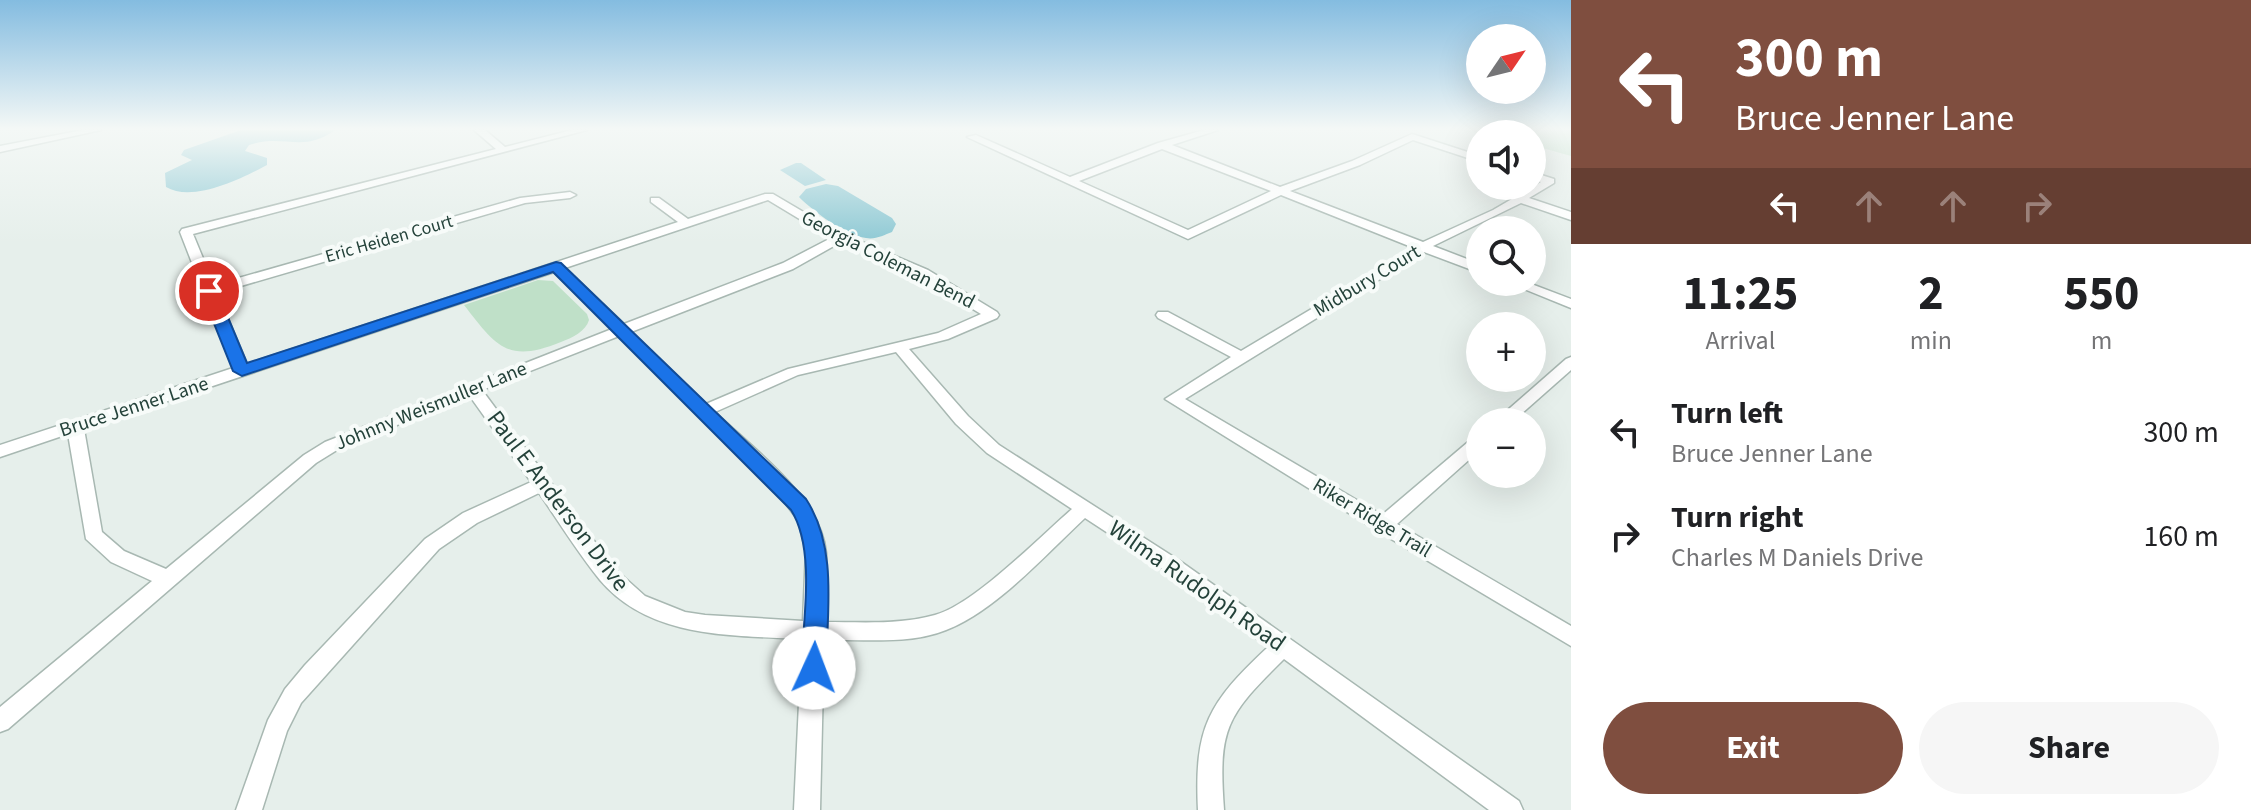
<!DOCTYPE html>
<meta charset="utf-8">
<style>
:root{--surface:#fff;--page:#f6f6f6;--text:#202124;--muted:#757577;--accent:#7f4e3f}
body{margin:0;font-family:"Source Sans 3",sans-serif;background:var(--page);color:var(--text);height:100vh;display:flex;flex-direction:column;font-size:30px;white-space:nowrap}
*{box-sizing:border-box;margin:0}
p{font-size:26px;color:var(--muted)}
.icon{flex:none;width:44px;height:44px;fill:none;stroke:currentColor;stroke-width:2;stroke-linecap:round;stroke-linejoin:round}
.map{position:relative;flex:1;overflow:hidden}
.sheet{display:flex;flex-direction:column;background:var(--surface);width:680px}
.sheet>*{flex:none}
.banner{background:#7f4e3f;color:#fff;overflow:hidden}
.needle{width:52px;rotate:55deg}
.controls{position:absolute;left:1466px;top:24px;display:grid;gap:16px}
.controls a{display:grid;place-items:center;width:80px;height:80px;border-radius:50%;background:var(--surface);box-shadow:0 8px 32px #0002;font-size:40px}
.pin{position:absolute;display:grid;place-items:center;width:68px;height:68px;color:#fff;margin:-34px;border:4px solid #fff;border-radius:50%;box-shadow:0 2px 8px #0007}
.me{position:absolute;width:88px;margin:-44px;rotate:2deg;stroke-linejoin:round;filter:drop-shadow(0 0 6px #0008)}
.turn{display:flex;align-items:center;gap:28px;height:168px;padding:0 32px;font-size:36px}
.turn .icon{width:104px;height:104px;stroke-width:2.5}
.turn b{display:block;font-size:56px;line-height:68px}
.lanes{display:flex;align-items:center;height:76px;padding:0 32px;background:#0003;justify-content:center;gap:40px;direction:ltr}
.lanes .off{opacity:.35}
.eta{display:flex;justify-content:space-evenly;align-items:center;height:136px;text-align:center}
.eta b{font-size:48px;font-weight:700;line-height:56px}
.primary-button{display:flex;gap:16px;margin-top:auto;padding:16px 32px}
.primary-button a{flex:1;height:92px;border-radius:48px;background:var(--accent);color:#fff;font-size:32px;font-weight:700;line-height:92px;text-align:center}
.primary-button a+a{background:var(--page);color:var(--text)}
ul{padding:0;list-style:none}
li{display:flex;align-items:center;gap:24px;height:104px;padding:0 32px}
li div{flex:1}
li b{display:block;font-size:30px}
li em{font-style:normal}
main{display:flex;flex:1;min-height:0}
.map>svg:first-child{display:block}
.green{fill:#bfe0c8}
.water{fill:#8ec9d4}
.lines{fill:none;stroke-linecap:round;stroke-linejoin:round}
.street-casing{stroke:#a8b8b2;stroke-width:3}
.street{fill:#fff;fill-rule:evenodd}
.route{fill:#1a73e8;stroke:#114b97;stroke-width:2}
.labels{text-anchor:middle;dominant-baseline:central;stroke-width:8;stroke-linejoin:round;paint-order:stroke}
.far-street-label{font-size:18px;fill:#24423a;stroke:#f7fbf9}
.street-label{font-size:20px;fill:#24423a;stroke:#f7fbf9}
.near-street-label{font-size:24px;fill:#24423a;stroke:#f7fbf9}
</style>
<main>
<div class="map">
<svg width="1571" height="810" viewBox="0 0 1571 810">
<rect width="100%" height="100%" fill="#e6efeb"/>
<g class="green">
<polygon points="1459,130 1571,130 1571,156 1532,145 1532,134 1480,134"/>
<path d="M538 280 553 281 587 314 589 320C586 331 572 338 561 342 507 364 496 346 464 305Z"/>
</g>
<g class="water">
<path d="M241 130H335C302 154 284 133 249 145L245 151 267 158V165C243 178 193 203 166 187L165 173 192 160 181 155 184 150Z"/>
<polygon points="796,163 801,163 826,180 805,186 780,170"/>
<path d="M826 184 838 186 892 218 896 224 892 232C884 235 875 240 866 238 845 235 814 212 799 197L806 189Z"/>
</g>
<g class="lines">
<defs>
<g id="street">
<polygon points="83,130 101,130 0,152 0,146"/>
<path d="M474 130H485L505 147 572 130H587L193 234 214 285 520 198 570 192 576 195 570 198 525 203 217 293 247 364 678 222 651 202V198H659L688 219 765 194H773L834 230 928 270 997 312 999 315 997 318 948 339 909 349 968 416 999 445 1180 561 1519 801 1523 810H1489L1284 659C1226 716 1218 728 1224 810H1198C1194 727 1208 703 1268 647L1166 571 1085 518C1047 553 995 612 946 630 909 645 863 639 824 640L820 810H794L802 639C732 635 650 639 600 580 578 553 559 522 539 493L477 523 439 549 301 703 287 731 262 810H236L268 720 285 689 305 665 425 539 463 513 531 482 469 395 337 450 316 463 8 729 0 732V707L152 581 111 562 86 539 68 434 0 457V445L233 368 180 232 182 229 496 149ZM768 200 831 238 783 263 624 324 565 268ZM841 242 918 276 981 314 938 333 788 369 706 404 631 332 793 269ZM554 272 612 329 325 442 304 455 166 569 124 551 102 532 84 429ZM619 336 780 496 798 520 806 551 803 621 705 615 685 612 645 596 615 569 482 390ZM896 352 956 424 987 453 1072 509C1040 537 973 605 935 615 900 625 860 622 824 622 824 599 828 575 826 553 821 497 753 449 715 412L798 375Z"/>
<path d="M1204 130H1218L1172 145 1280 187 1352 161 1412 134 1480 156V162L1413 140 1360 165 1290 191 1423 242 1493 210 1541 182 1532 179V172L1554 179V183L1529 198 1571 212V220L1521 203 1433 246 1480 264V273L1424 252 1185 399 1382 515 1474 437 1480 435V450L1397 524 1571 626V646L1376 530 1165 399 1231 357 1158 318 1156 315 1158 312H1168L1241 351 1414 248 1281 195 1188 239 967 137 976 135 1070 177 1158 143ZM1162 149 1271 191 1188 230 1079 181Z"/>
<polygon points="1507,282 1526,282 1571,299 1571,308"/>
<polygon points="1571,357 1571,370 1512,422 1494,422 1566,359"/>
</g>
</defs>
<use href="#street" class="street-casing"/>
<use href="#street" class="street"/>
</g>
<linearGradient id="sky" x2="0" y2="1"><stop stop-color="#84bce0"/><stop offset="0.53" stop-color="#f4f8f6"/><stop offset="1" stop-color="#f4f8f6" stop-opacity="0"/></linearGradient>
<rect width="1571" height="243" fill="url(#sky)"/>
<path class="route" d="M556 262 561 263 806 499C838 548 827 612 826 668L823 676 814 679 805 676 801 668C803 622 816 549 791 510L553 272 242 376 233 371 201 291 209 286 217 291 247 363Z"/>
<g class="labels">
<g class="far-street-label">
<text transform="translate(389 239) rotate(-16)">Eric Heiden Court</text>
</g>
<g class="street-label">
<text transform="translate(888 260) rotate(27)">Georgia Coleman Bend</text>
<text transform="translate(1367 281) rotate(-31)">Midbury Court</text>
<text transform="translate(431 406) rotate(-22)">Johnny Weismuller Lane</text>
<text transform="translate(134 407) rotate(-18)">Bruce Jenner Lane</text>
<text transform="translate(1372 518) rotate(31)">Riker Ridge Trail</text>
</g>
<g class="near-street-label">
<text transform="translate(558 501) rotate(53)">Paul E Anderson Drive</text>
<text transform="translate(1197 586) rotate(35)">Wilma Rudolph Road</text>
</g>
</g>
</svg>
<div class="controls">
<a><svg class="needle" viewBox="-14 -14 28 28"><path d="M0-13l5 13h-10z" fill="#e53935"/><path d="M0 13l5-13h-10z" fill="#757577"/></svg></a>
<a><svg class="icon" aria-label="sound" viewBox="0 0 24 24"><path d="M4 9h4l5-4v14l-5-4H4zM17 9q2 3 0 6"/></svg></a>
<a><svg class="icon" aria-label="search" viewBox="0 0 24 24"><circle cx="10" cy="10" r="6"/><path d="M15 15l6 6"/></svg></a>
<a>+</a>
<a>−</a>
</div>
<div class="pin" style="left:209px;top:291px;background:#d93025"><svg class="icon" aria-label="arrive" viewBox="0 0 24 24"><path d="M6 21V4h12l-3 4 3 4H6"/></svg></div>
<svg class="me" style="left:814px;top:668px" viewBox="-20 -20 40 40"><circle r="19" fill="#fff"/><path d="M0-13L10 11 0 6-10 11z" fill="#1a73e8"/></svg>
</div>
<section class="sheet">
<div class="banner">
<div class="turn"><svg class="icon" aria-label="left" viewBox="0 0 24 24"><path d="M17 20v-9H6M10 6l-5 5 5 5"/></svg><div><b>300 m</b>Bruce Jenner Lane</div></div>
<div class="lanes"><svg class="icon" aria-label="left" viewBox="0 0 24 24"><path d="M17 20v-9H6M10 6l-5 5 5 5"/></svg><svg class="icon off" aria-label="ahead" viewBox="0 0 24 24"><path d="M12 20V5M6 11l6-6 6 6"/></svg><svg class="icon off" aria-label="ahead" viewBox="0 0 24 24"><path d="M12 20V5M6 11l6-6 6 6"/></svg><svg class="icon off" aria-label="right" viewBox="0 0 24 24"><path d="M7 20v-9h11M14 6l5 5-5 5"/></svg></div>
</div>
<div class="eta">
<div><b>11:25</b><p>Arrival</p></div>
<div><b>2</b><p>min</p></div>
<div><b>550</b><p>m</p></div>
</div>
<ul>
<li><svg class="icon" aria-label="left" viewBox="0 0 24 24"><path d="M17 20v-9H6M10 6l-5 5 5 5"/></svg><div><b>Turn left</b><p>Bruce Jenner Lane</p></div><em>300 m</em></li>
<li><svg class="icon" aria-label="right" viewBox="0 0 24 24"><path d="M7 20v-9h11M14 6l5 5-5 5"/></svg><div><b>Turn right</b><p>Charles M Daniels Drive</p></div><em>160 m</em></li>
</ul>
<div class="primary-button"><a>Exit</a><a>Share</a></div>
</section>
</main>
